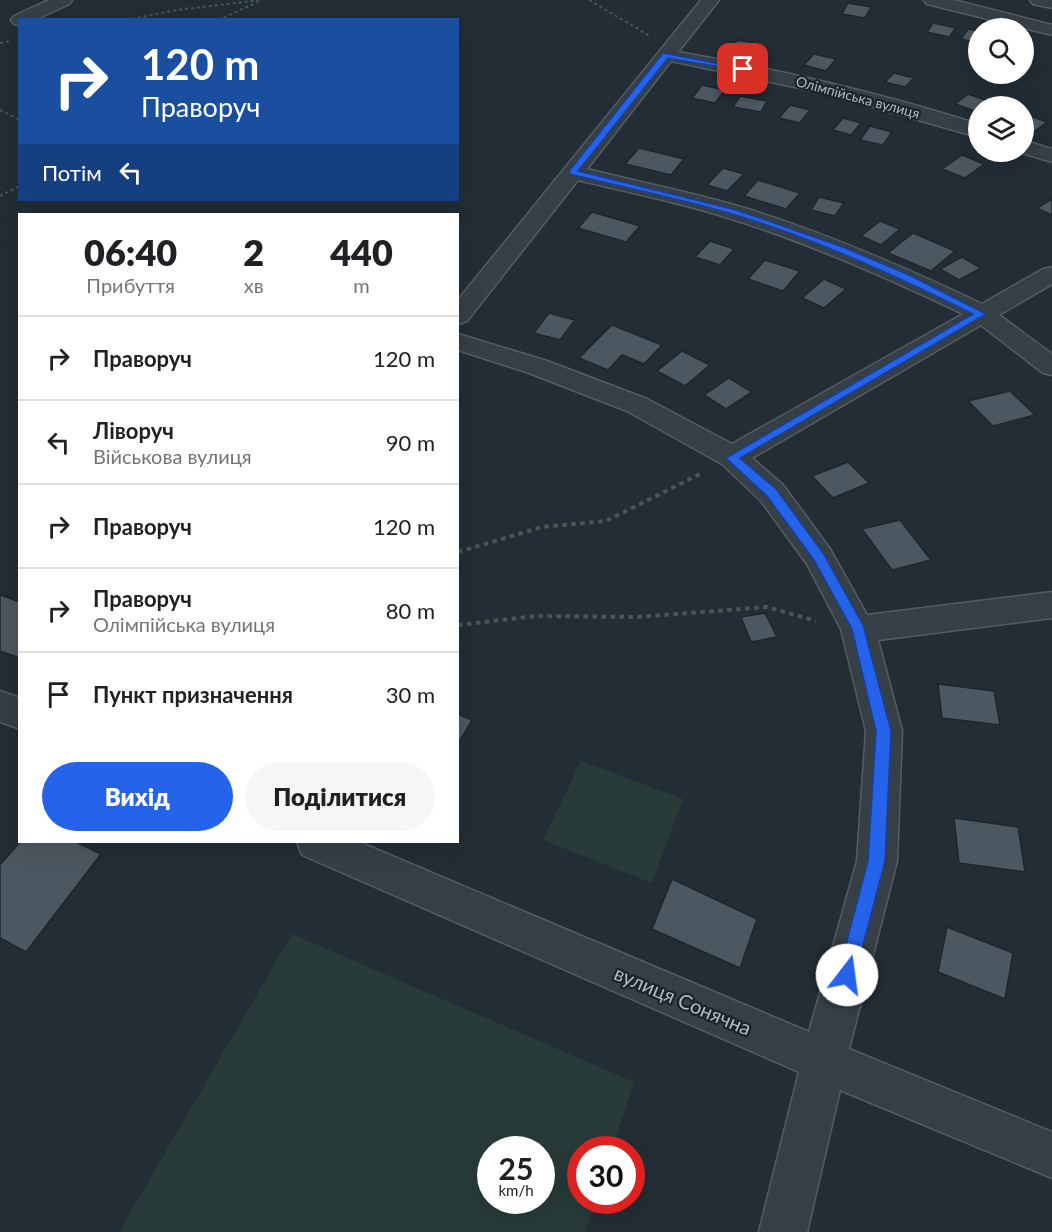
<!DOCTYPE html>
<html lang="uk">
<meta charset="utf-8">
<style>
:root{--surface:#fff;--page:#f6f6f6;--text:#202124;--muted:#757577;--line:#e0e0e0;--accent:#2563eb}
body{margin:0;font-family:Lato,sans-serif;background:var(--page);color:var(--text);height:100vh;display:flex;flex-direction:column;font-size:22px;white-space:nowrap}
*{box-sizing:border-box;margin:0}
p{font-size:20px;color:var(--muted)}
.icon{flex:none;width:33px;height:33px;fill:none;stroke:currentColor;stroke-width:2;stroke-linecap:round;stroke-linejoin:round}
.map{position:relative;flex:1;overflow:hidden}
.sheet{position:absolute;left:18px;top:213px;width:441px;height:630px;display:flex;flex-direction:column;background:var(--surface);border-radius:0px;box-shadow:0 6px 24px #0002}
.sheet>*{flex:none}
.banner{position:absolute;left:18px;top:18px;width:441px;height:183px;border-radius:0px;box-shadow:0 6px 24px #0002;background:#1a4fa0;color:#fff;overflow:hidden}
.buttons{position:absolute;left:968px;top:18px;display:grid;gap:12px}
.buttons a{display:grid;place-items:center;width:66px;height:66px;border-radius:50%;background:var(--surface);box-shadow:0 6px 24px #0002;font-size:30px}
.speed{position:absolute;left:477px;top:1136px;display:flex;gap:12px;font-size:30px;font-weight:700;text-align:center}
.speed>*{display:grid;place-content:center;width:78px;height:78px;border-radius:50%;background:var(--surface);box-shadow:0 6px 24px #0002;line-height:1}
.speed small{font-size:15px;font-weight:400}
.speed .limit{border:9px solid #d22;background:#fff;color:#111}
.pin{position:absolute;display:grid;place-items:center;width:51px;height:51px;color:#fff;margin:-26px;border-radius:12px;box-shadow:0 3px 9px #0006}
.me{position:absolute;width:66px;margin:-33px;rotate:15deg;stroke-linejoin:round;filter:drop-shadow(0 0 4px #0008)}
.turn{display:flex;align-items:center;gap:21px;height:126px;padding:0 24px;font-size:27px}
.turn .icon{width:78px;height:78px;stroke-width:2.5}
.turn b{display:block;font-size:42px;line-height:51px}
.then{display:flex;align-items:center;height:57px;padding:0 24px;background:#0003;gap:12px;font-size:22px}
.eta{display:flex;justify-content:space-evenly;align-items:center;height:102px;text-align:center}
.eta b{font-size:36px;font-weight:800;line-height:42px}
.action{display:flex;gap:12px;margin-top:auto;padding:12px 24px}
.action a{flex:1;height:69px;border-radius:36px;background:var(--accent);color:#fff;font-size:24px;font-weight:800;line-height:69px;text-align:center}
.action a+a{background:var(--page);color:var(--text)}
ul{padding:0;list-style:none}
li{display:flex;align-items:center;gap:18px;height:84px;padding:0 24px;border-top:2px solid var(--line)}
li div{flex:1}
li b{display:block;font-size:22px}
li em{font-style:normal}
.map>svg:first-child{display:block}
.green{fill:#283b38;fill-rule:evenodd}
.building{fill:#4c5861;stroke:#1e262d;stroke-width:1.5}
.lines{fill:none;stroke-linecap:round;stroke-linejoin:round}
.minor-casing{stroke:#545d64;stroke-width:3}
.path-far1{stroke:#475857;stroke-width:2;stroke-dasharray:3 3;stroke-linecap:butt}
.path{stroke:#475857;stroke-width:4;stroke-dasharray:4.5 4.5;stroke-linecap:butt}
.minor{fill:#363f46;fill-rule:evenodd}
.route{fill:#2563eb;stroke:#184099;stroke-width:1.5}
.labels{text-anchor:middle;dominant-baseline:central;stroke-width:4.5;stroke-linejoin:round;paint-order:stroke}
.far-street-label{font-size:14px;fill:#b1bac3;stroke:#1c242b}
.near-street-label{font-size:20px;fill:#b1bac3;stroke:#1c242b}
</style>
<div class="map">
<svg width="1052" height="1232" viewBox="0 0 1052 1232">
<rect width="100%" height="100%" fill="#232d35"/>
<g class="green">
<polygon points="581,761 683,799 652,883 543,840"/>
<path d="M292 934 634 1082 612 1149H580V1200H596L585 1232H119ZM490 1149H542V1200H490Z"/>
</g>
<g class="building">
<polygon points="848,3 871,7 865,18 842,14"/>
<polygon points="933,23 956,28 949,37 927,32"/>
<polygon points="968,29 978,31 978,43 961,39"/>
<polygon points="737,40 762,44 754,56 729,52"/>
<polygon points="814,54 836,59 826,71 804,65"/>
<polygon points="894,73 914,78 905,87 885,82"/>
<polygon points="702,85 725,90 715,103 692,98"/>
<polygon points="968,94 988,101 978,106 975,111 955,104"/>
<polygon points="740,96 767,101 761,112 733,107"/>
<polygon points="790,105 810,110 800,123 779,118"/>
<polygon points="1023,113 1047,122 1032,133 1023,130"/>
<polygon points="843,118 861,123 851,135 833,130"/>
<polygon points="870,126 892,132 883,145 860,140"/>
<polygon points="639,148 684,159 671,175 625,164"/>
<polygon points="962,155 984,164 965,178 942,169"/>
<polygon points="723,168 744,174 727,191 707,185"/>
<polygon points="758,180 800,193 786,209 744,196"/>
<polygon points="819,197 844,203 835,216 811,210"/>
<polygon points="1052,199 1052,215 1037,208"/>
<polygon points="592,212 640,226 626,242 578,228"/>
<polygon points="880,221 900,229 881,245 861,236"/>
<polygon points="913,233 955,251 931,271 888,253"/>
<polygon points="710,241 734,249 720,265 695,257"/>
<polygon points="962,257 981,268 959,280 940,269"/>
<polygon points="765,260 800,271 783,291 748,279"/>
<polygon points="824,279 846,289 824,308 802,298"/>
<polygon points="549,313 575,320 560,340 534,333"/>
<polygon points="612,325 662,345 644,364 622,355 608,370 579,358"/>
<polygon points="682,351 710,365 685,386 657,371"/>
<polygon points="729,378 752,392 726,409 704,395"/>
<polygon points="1010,391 1035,415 993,426 968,401"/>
<polygon points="848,462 869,483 833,498 812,476"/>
<polygon points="900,520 931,560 892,570 862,529"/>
<polygon points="0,595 20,602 20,658 0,651"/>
<polygon points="765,613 777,637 751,642 741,617"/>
<polygon points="938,684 994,691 1000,725 942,718"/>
<polygon points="458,714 472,720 458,744"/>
<polygon points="954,818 1018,827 1025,872 959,863"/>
<polygon points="20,842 76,842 101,854 26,952 0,938 0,865"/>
<polygon points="672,879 757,919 740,968 652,929"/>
<polygon points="947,927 1013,953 1005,999 938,972"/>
</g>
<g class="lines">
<defs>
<g id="minor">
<polygon points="49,0 72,0 69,4 35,20 20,20 20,25 14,24 11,20 14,16"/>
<path d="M701 0H719L678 52C780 70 880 93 978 124V137L823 93 671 61 587 169C638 182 690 192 741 207 824 232 904 267 982 304L1043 269 1052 267V284L999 315 1052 354V375L1043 373 981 325 752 458 783 485 830 549 867 615 1052 592V618L878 640 902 731 897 861 849 1049 1052 1132V1178L840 1090 807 1232H759L799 1072 302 855 297 842H359L809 1032 857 861 866 731 841 629 807 564 761 501 722 464 627 411 529 373 458 350V334L547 361 647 399 732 444 963 314C886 277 807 242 725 217 677 202 627 192 578 180L467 321 458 324V300Z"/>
<polygon points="924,0 954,0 1052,25 1052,35 927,4"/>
<polygon points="1030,0 1052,0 1052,8 1033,4"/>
<polygon points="1023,140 1052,149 1052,162 1019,152 1023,152"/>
<polygon points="0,691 20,698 20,729 0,722"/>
</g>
</defs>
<use href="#minor" class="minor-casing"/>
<g class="path-far1">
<polyline points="589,0 650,36"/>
<polyline points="126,20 177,10 260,0"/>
<polyline points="218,20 258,2"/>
<polyline points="0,43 10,41"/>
<polyline points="0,110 20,120"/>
<polyline points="0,196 20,186"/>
</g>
<g class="path">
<polyline points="458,552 542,527 606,521 702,473"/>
<polyline points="458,625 536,616 637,617 767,607 816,621"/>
</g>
<use href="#minor" class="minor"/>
</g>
<path class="route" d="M663 53 747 69 743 71 668 58 578 171 736 210 840 246 907 274 986 314 740 458 776 489 823 553 863 625 891 731 885 861 855 975 853 981 847 983 840 981 838 975 868 861 876 731 852 629 824 578 814 560 767 496 726 458 973 314C894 275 814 238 729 213 676 198 623 187 570 174V170Z"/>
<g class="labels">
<g class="far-street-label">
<text transform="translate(858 97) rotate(15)">Олімпійська вулиця</text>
</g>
<g class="near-street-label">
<text transform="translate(683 1000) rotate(23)">вулиця Сонячна</text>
</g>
</g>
</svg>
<div class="buttons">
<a><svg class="icon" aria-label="search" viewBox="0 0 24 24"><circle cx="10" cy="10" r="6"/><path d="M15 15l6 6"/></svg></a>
<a><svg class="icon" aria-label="layers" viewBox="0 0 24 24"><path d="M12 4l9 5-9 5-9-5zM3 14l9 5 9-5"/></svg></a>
</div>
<div class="speed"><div>25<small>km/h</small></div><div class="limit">30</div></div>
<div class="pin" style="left:743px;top:69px;background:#d93025"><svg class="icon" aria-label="arrive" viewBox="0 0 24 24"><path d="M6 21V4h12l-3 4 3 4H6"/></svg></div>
<svg class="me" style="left:847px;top:975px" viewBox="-20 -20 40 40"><circle r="19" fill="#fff"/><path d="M0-13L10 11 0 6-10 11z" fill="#2563eb"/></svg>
<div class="banner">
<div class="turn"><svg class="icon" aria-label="right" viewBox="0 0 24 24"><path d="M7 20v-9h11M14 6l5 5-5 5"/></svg><div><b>120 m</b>Праворуч</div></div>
<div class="then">Потім<svg class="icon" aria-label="left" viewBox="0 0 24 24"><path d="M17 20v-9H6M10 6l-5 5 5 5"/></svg></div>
</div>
<section class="sheet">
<div class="eta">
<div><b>06:40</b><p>Прибуття</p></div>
<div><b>2</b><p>хв</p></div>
<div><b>440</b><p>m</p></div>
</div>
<ul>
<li><svg class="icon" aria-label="right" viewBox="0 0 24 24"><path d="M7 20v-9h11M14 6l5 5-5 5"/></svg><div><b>Праворуч</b></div><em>120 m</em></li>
<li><svg class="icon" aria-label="left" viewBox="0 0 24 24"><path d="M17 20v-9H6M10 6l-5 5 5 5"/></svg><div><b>Ліворуч</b><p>Військова вулиця</p></div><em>90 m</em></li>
<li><svg class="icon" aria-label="right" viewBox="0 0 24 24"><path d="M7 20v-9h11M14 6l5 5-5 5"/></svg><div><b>Праворуч</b></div><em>120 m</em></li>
<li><svg class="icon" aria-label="right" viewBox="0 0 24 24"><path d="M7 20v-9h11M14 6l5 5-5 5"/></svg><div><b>Праворуч</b><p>Олімпійська вулиця</p></div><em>80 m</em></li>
<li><svg class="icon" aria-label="arrive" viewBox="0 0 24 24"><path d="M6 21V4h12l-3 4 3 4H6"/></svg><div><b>Пункт призначення</b></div><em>30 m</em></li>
</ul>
<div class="action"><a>Вихід</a><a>Поділитися</a></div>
</section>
</div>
